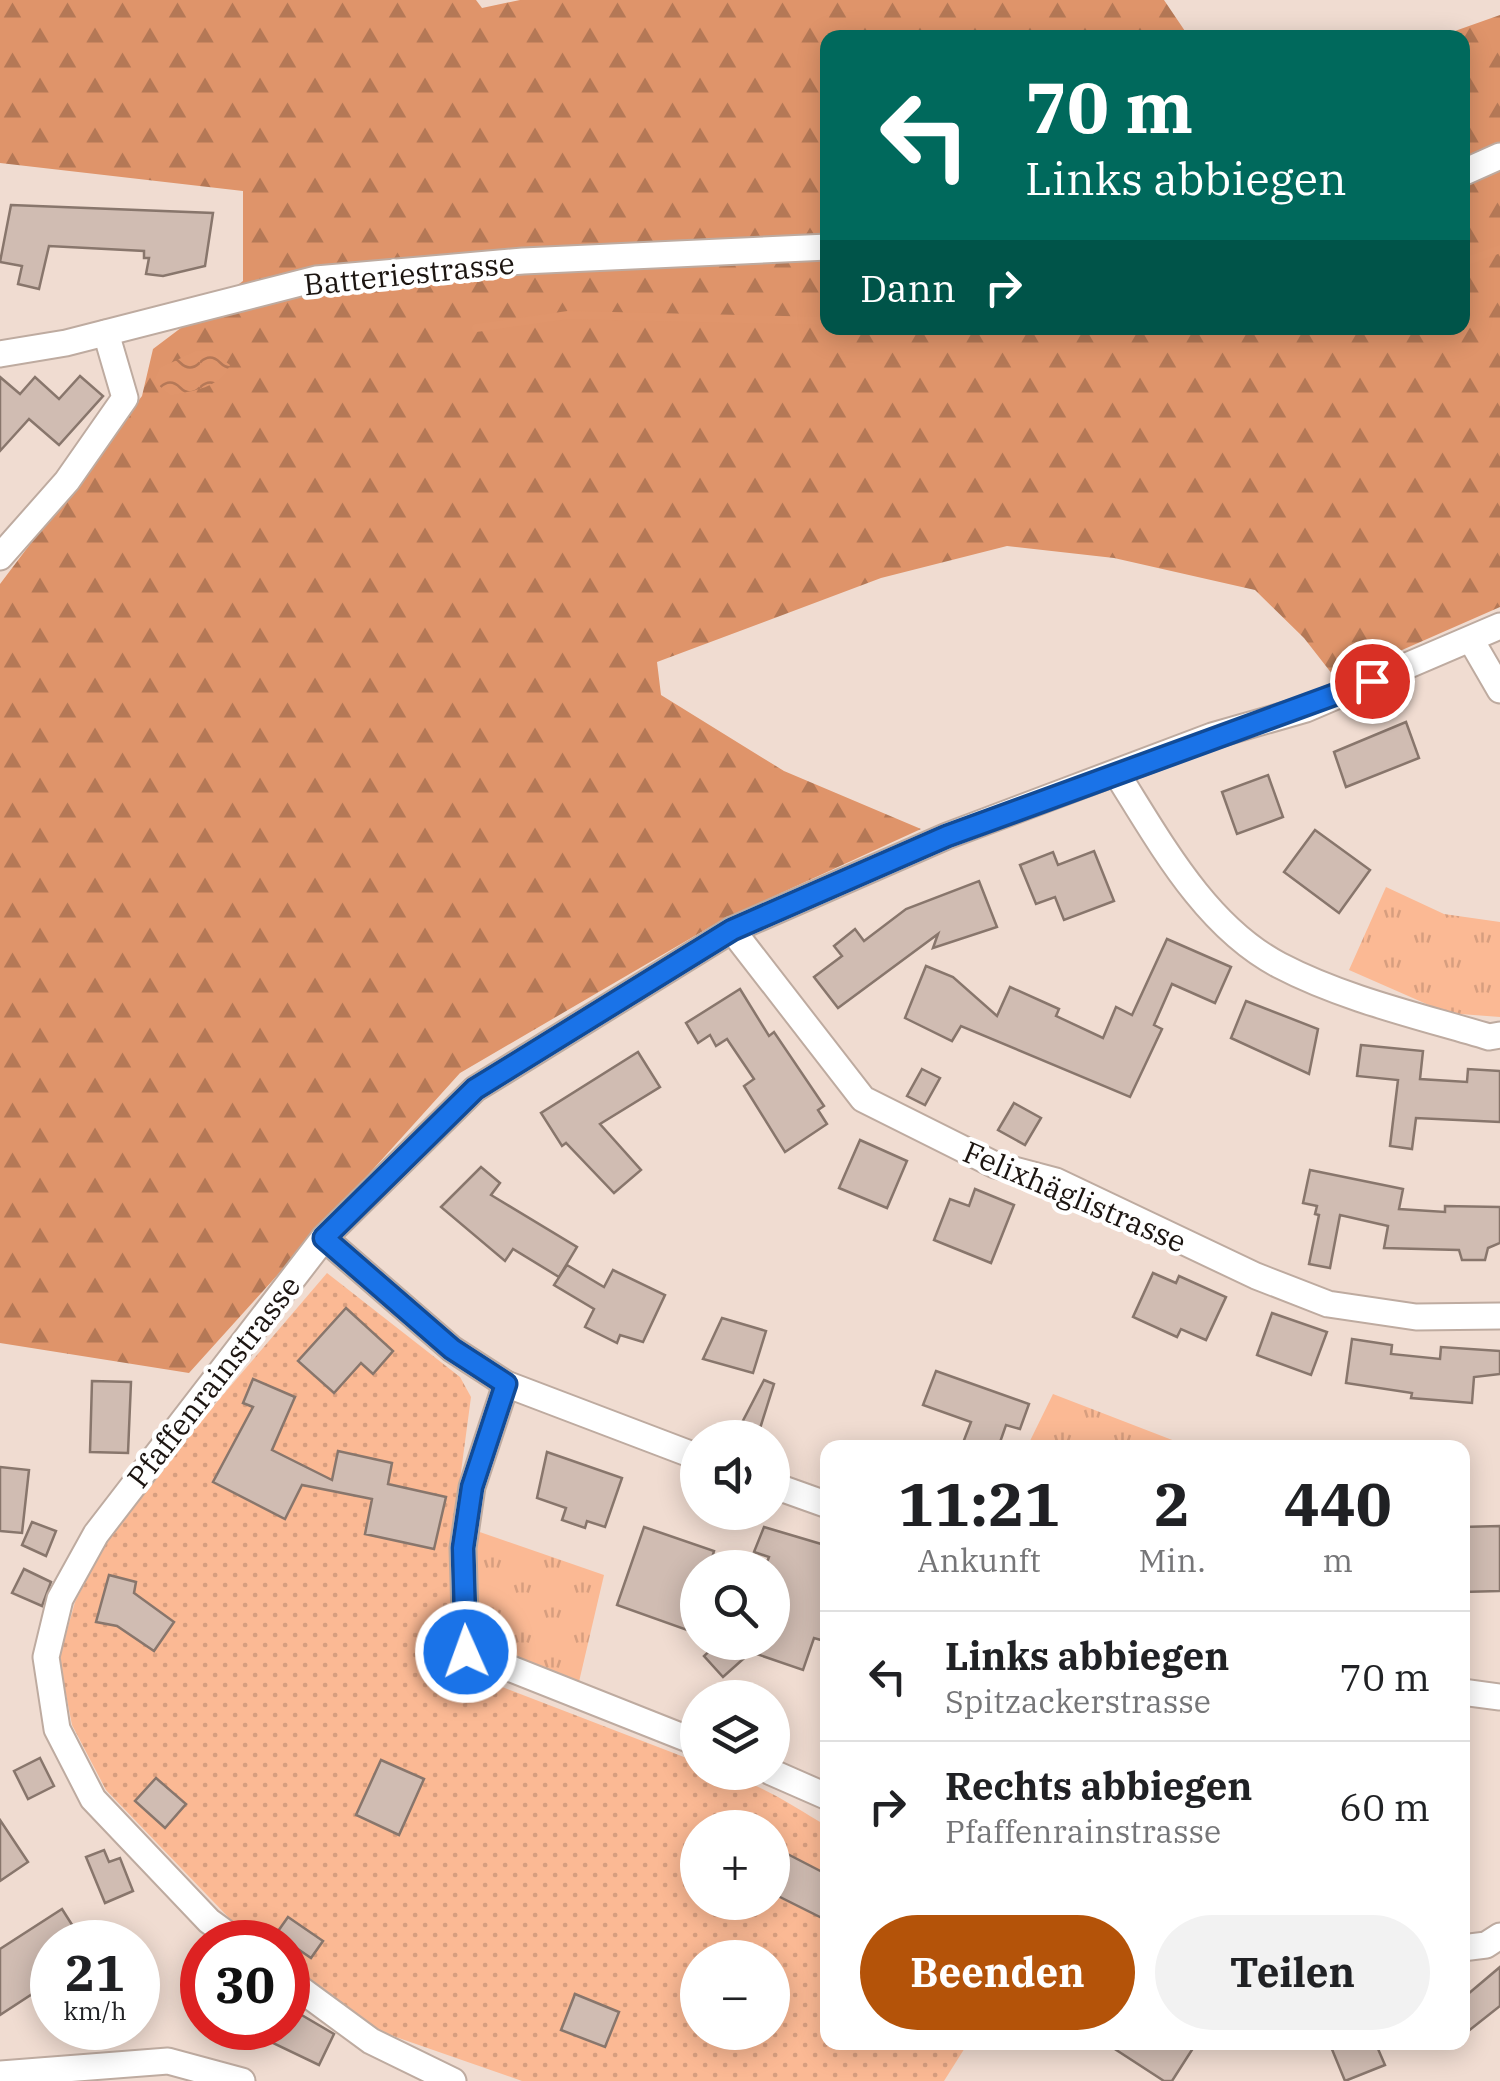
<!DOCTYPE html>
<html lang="de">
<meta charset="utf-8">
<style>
:root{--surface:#fff;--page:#f2f2f2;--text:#202124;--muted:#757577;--line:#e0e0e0;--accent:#b45309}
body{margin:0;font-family:"IBM Plex Serif",serif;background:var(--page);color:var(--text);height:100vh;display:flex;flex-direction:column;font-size:38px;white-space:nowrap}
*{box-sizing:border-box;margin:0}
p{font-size:32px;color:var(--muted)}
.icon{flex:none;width:55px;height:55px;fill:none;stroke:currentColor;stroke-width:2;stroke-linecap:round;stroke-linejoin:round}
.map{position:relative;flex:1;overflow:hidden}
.side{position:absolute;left:820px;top:1440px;width:650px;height:610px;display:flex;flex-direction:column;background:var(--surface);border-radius:20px;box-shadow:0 5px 25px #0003}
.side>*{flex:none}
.hud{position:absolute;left:820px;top:30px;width:650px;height:305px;border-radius:20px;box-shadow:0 5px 25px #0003;background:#00695c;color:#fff;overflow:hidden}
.tools{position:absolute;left:680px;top:1420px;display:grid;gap:20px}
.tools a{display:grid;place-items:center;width:110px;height:110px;border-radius:50%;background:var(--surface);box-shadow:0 5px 25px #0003;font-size:50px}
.speed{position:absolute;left:30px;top:1920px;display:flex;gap:20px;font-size:50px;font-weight:700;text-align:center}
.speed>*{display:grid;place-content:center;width:130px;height:130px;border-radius:50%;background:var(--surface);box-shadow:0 5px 25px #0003;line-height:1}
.speed small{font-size:25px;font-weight:400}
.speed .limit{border:15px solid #d22;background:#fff;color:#111}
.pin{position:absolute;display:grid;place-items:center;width:85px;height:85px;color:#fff;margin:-42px;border:5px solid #fff;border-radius:50%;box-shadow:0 2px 10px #0007}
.me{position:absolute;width:110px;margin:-55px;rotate:358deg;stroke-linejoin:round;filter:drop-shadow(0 0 8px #0008)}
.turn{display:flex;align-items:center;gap:35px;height:210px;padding:0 40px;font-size:45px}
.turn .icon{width:130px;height:130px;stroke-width:2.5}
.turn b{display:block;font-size:70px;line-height:85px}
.then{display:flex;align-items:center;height:95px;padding:0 40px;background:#0003;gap:20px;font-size:38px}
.eta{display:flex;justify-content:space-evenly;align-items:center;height:170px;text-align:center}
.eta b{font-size:60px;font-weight:800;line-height:70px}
.cta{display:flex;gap:20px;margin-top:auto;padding:20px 40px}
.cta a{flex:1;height:115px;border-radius:60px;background:var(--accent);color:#fff;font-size:40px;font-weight:800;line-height:115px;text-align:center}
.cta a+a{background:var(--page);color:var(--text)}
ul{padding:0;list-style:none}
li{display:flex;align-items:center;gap:30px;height:130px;padding:0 40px;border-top:2px solid var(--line)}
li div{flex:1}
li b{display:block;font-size:38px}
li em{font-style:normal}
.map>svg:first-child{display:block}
.grass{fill:url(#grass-tufts)}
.forest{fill:url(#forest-firs)}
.park{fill:url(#park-dots);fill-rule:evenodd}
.water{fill:url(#water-waves)}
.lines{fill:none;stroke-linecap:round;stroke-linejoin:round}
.stream{stroke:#e0956b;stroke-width:8}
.building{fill:#d0bcb2;stroke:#88766c;stroke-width:2.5}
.minor-casing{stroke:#beaba0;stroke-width:29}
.minor{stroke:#fff;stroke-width:25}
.route-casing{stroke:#114b97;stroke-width:25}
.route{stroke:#1a73e8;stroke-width:18}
.labels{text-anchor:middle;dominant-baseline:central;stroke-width:9;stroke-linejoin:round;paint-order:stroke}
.street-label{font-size:30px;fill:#1c1511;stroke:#fff}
</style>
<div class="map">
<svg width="1500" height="2081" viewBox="0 0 1500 2081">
<defs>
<pattern id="grass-tufts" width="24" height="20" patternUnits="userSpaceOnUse" patternTransform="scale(2.5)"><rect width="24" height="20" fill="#fbb994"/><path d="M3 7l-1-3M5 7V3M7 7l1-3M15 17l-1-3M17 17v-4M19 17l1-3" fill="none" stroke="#d79e7f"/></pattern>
<pattern id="forest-firs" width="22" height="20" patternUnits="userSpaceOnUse" patternTransform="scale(2.5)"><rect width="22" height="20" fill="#df946a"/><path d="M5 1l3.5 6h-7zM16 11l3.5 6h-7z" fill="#b47856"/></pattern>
<pattern id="park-dots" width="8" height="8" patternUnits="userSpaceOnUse" patternTransform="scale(2.5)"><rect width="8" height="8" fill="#fbb994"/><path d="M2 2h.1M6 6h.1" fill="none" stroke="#d79e7f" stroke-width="1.8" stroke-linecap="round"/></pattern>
<pattern id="water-waves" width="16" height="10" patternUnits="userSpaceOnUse" patternTransform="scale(2.5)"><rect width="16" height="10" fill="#e0956b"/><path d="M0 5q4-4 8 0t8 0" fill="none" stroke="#b57857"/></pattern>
</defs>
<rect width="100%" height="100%" fill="#f0dcd1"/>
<g class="grass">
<polygon points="1386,887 1444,914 1500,922 1500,1017 1447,1013 1349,970"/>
<polygon points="1053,1394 1180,1443 1214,1447 1027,1447"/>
<polygon points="474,1530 604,1575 578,1686 474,1646"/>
</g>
<polygon class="forest" points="0,0 476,0 482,8 520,0 1164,0 1189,37 828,38 828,328 1462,328 1462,38 1438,37 1500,15 1500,607 1336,679 1304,638 1255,590 1114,558 1007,546 881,578 657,662 661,695 784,771 921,829 722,920 460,1073 189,1373 0,1343 0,584 142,396 153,349 243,281 243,191 0,163"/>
<path class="park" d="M327 1273 460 1377 471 1397 457 1502 458 1670 697 1762 698 1772C747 1773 786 1802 827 1826L828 2042 968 2043 944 2081H522L370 2028 288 1964V1942H259L232 1921 106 1790 72 1725 59 1659 75 1602 104 1546 193 1430ZM698 1828H772V1902H698ZM698 1958H772V2032H698Z"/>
<path class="water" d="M196 351H211L230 365C220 388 193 391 171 395L154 382 160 368Z"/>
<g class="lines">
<g class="stream">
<polyline points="1462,263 1500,249"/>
<polyline points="476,328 568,315 828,321"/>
</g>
</g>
<g class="building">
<polygon points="11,205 213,213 205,266 163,276 146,274 149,258 144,258 144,251 49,246 39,289 18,284 22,266 0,262"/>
<polygon points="80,376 103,396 59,445 29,419 0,451 0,377 20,394 35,377 59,399"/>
<polygon points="1406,722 1419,758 1346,787 1334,752"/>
<polygon points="1268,775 1283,817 1237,834 1222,792"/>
<polygon points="1315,830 1370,870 1339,913 1284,872"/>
<polygon points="1094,851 1114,901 1064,920 1055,897 1036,904 1020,865 1053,852 1058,865"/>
<polygon points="979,881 997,927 933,948 938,934 838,1008 814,977 842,956 834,946 855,929 864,941 906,909"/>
<polygon points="1167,939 1231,967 1215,1003 1172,984 1154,1025 1162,1029 1130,1097 961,1026 952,1041 905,1018 926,966 953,977 997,1016 1010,987 1059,1009 1056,1016 1103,1038 1116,1007 1132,1015"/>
<polygon points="740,989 769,1036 774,1032 824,1106 818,1110 827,1124 785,1152 744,1086 754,1079 727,1039 716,1046 710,1035 698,1043 686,1023"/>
<polygon points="1246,1001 1318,1029 1309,1074 1231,1038"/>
<polygon points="1361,1045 1423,1051 1420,1079 1467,1082 1468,1069 1500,1071 1500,1122 1416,1118 1412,1149 1390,1146 1398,1080 1357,1076"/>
<polygon points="638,1052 660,1087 600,1124 641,1170 614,1193 566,1143 562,1146 541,1113"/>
<polygon points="922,1069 940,1078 925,1105 907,1096"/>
<polygon points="1014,1103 1041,1118 1025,1145 998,1130"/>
<polygon points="860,1140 907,1161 887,1208 839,1188"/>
<polygon points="481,1167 500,1183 491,1195 577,1247 559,1277 513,1249 505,1261 441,1207"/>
<polygon points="1310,1170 1403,1189 1399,1209 1445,1212 1445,1206 1500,1207 1500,1243 1488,1248 1485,1260 1462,1260 1459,1250 1384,1248 1388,1226 1340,1215 1330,1268 1309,1264 1319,1215 1315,1214 1317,1206 1303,1203"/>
<polygon points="975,1189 1014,1205 991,1263 934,1240 950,1199 969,1206"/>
<polygon points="567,1265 604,1287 613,1270 665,1295 643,1342 620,1335 617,1343 585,1327 594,1309 554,1285"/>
<polygon points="1153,1273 1176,1283 1179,1276 1226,1297 1206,1340 1181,1329 1177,1337 1133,1317"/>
<polygon points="346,1308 393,1351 373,1374 361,1363 334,1393 298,1361"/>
<polygon points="1272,1313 1327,1332 1311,1375 1257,1355"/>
<polygon points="722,1318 766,1331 753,1373 703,1359"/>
<polygon points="1352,1339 1392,1345 1391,1354 1440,1359 1441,1347 1500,1351 1500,1374 1474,1377 1472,1403 1411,1398 1412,1393 1346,1383"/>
<polygon points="936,1371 1029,1404 1020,1429 1006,1425 998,1448 961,1448 971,1422 923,1405"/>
<polygon points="253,1379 295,1397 272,1450 332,1480 338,1451 392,1463 388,1484 446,1497 434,1549 365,1534 372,1499 302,1485 285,1519 213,1482 253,1407 243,1403"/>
<polygon points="764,1380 774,1384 757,1438 734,1438"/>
<polygon points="92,1381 131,1382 128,1453 90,1452"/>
<polygon points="547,1452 622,1478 605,1527 587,1521 585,1528 562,1520 566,1508 537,1498"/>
<polygon points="0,1467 29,1470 22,1533 0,1531"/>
<polygon points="32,1522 56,1531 46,1556 22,1545"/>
<polygon points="1500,1526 1500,1591 1462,1592 1462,1527"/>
<polygon points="644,1527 714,1551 709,1568 698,1568 698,1600 687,1630 617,1605"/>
<polygon points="764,1527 828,1546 828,1642 814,1638 803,1670 751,1652 723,1677 704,1656 719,1642 772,1642 772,1568 765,1567 769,1557 754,1552"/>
<polygon points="24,1569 51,1582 42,1606 12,1593"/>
<polygon points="109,1575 136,1582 134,1593 174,1622 154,1651 117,1626 96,1622"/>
<polygon points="40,1758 54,1786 28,1799 14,1771"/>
<polygon points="381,1760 424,1779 399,1835 356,1815"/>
<polygon points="156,1778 186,1804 165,1828 135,1801"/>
<polygon points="0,1820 28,1862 0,1881"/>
<polygon points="772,1846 828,1875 828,1921 772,1893"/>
<polygon points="104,1850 109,1862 120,1858 133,1891 105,1903 86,1857"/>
<polygon points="62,1909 83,1942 52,1942 52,1981 0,2015 0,1949"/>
<polygon points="288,1917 323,1941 311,1958 276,1934"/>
<polygon points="1500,1967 1500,2006 1462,2036 1462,1999"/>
<polygon points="575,1994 619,2012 605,2047 561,2030"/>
<polygon points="288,2007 334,2034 319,2065 242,2028 288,2028"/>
<polygon points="1104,2042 1197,2042 1172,2081 1164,2081"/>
<polygon points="1329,2042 1375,2042 1385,2065 1345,2081"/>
</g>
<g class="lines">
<defs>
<g id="minor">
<polyline points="1462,173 1500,156"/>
<polyline points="0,354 66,343 316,279 523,261 828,247"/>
<polyline points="0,557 67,481 125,398 106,333"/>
<polyline points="1471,640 1500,690"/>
<path d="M1117 774C1160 842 1205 926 1279 965 1344 999 1419 1016 1489 1037L1500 1035"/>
<polyline points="732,930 863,1099 995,1165 1056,1181 1256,1276 1328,1304 1416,1317 1500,1316"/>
<polyline points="324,1238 452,1349 506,1384 698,1457"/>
<polyline points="506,1384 472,1487 463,1548 466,1651 698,1743"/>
<polyline points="772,1485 828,1505"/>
<polyline points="1462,1692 1500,1697"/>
<polyline points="771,1772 828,1797"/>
<polyline points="238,1942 209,1921 93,1799 57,1729 46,1657 60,1599 96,1534 324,1238 475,1089 732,930 947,836 1212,736 1306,709 1500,626"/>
<polyline points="1462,1948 1486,1945 1500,1936"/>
<polyline points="288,1980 371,2041 453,2081"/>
<polyline points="0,2074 168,2061 242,2081"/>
</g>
</defs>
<use href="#minor" class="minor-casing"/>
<use href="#minor" class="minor"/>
</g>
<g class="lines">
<defs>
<polyline id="route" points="466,1652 463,1548 472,1487 506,1384 452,1349 324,1238 475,1089 732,930 947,836 1372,681"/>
</defs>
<use href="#route" class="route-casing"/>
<use href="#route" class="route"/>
</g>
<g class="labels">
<g class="street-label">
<text transform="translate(409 273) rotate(-6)">Batteriestrasse</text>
<text transform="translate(1075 1196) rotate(23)">Felixhäglistrasse</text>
<text transform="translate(213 1381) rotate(-52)">Pfaffenrainstrasse</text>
</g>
</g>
</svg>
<div class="tools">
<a><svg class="icon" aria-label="sound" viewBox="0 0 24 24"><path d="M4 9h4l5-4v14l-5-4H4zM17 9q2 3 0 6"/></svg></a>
<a><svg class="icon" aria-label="search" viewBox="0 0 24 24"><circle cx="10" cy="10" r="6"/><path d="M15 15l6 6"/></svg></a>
<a><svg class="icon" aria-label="layers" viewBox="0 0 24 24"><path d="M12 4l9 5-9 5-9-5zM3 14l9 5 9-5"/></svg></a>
<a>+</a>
<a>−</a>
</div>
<div class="speed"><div>21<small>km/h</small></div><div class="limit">30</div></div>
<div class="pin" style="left:1372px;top:681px;background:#d93025"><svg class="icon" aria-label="arrive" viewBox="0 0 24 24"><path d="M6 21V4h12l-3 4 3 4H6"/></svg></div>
<svg class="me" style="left:466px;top:1652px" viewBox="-20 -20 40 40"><circle r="17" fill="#1a73e8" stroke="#fff" stroke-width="3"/><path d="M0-11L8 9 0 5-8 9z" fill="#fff"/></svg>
<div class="hud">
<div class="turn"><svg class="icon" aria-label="left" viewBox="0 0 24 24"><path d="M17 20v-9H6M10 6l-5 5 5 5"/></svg><div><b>70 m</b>Links abbiegen</div></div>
<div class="then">Dann<svg class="icon" aria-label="right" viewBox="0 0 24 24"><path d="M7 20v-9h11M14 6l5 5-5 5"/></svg></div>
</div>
<section class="side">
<div class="eta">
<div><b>11:21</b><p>Ankunft</p></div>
<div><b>2</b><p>Min.</p></div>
<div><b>440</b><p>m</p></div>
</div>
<ul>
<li><svg class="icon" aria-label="left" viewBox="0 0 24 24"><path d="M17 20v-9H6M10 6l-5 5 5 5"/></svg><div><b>Links abbiegen</b><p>Spitzackerstrasse</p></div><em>70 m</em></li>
<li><svg class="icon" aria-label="right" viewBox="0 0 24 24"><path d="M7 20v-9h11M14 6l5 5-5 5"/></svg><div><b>Rechts abbiegen</b><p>Pfaffenrainstrasse</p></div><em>60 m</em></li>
</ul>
<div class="cta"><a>Beenden</a><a>Teilen</a></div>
</section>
</div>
